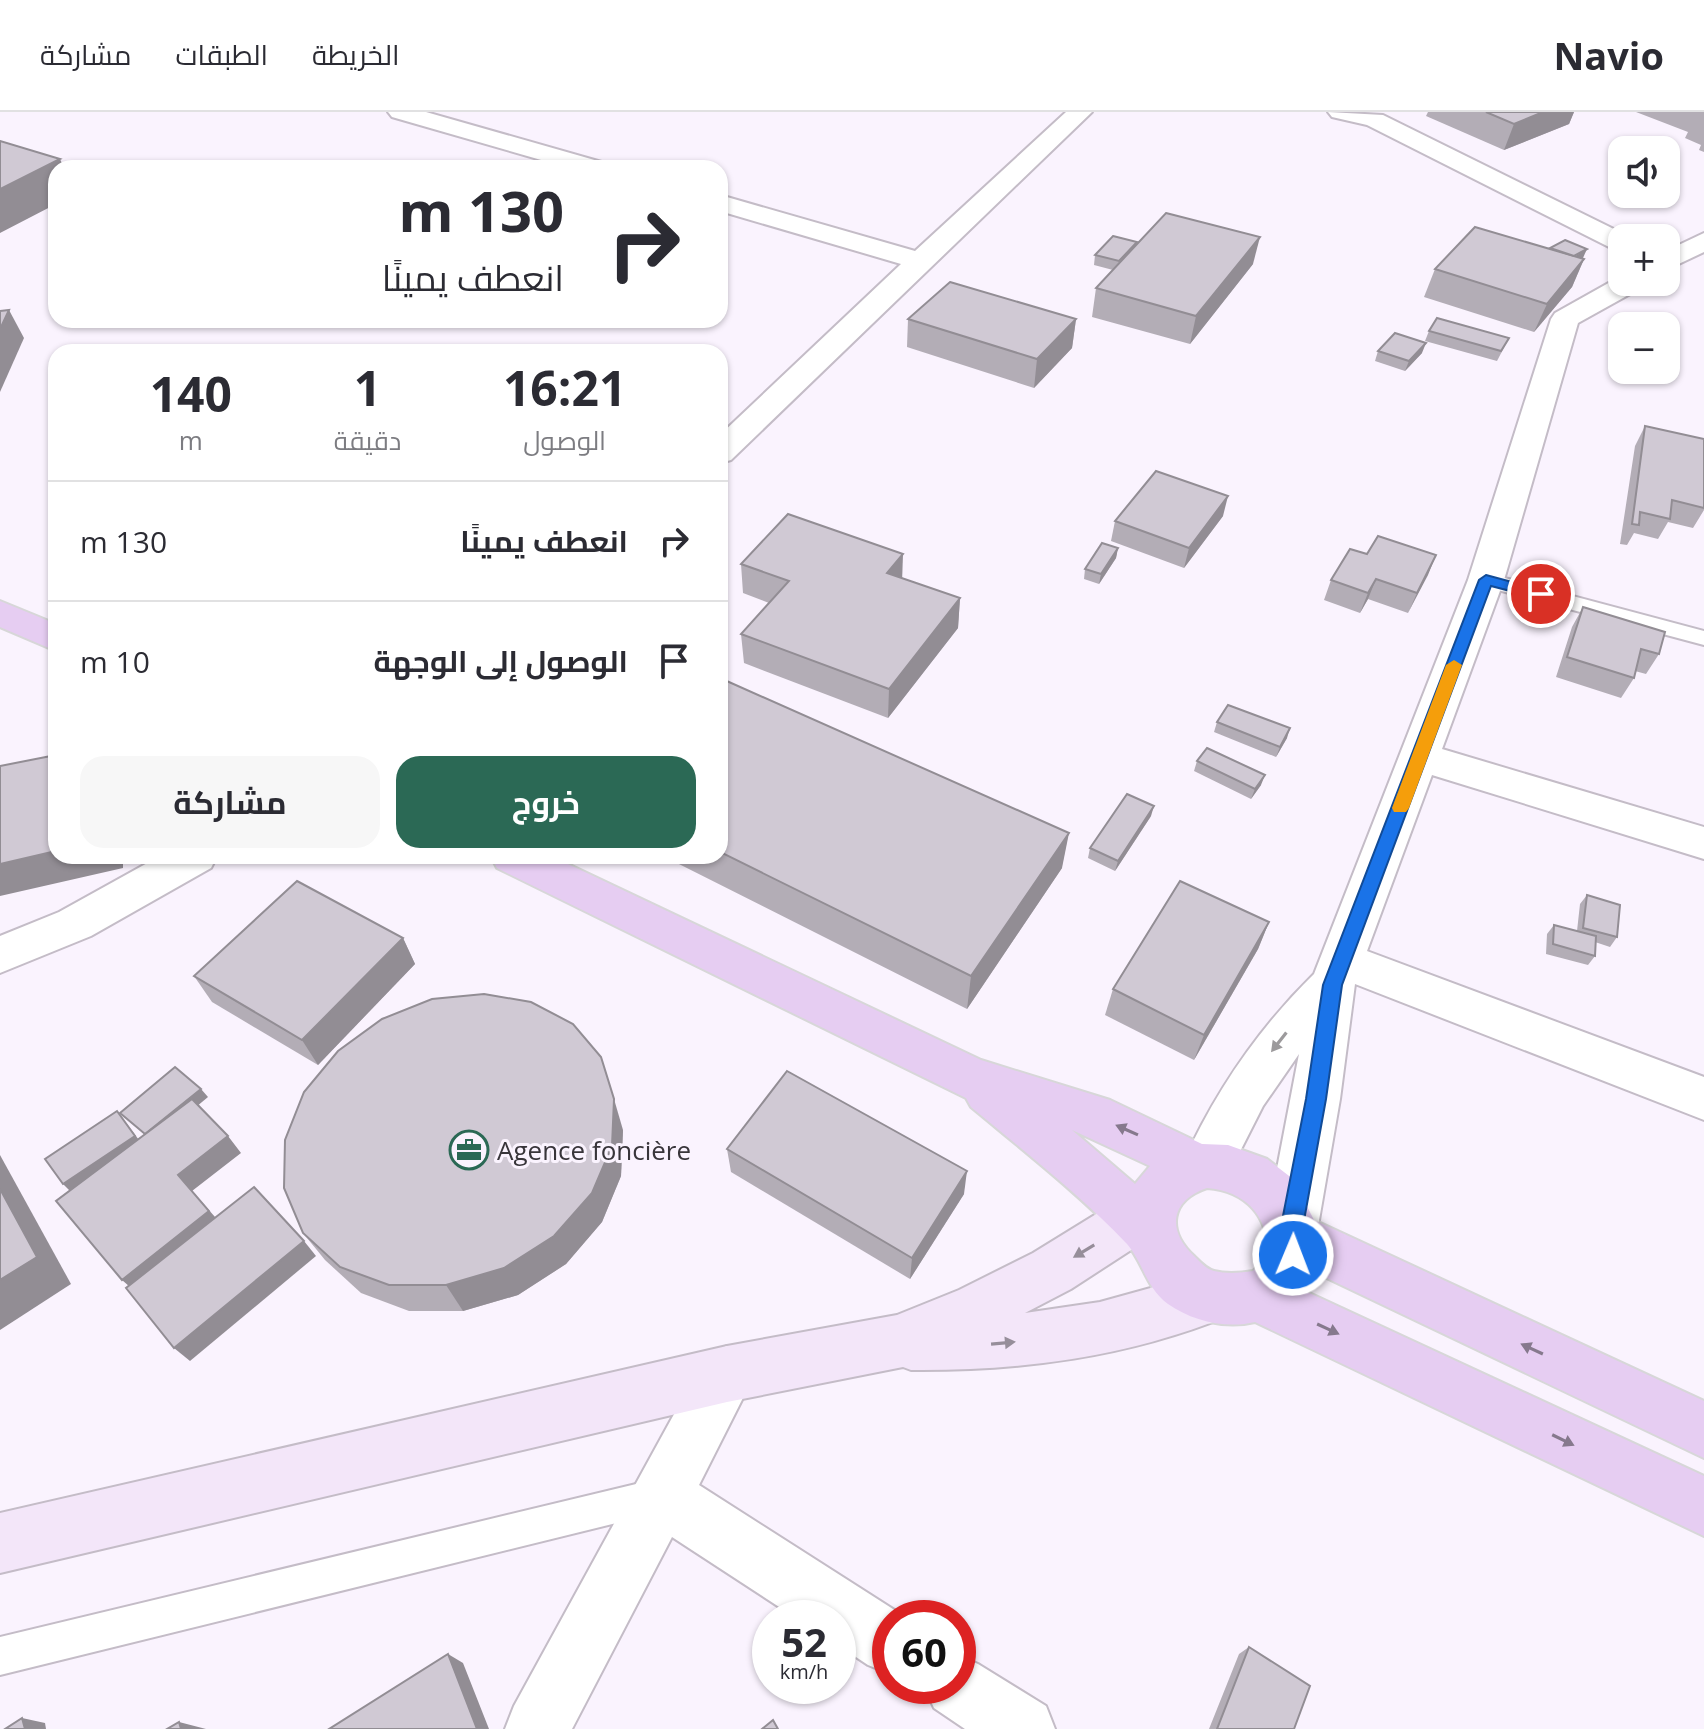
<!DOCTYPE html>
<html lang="ar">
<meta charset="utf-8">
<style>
:root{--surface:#fff;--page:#f7f7f7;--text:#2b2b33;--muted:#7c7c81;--line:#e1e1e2;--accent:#2b6955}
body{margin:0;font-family:"Open Sans",Cairo,sans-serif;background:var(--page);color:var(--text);direction:rtl;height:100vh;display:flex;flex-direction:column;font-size:30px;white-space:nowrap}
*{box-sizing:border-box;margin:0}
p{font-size:26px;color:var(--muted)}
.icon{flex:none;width:44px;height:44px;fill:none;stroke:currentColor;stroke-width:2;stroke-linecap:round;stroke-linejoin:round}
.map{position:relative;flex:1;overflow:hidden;direction:ltr}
.sheet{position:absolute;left:48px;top:232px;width:680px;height:520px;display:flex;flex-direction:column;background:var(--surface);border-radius:24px;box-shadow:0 2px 6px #0004;direction:rtl}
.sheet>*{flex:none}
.hud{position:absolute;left:48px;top:48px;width:680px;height:168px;border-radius:24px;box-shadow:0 2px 6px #0004;direction:rtl;background:#fff;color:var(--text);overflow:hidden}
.tools{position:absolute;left:1608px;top:24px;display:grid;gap:16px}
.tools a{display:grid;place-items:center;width:72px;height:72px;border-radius:16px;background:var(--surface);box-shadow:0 2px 6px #0004;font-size:40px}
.speed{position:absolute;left:752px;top:1488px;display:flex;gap:16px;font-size:40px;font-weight:700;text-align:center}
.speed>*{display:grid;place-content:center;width:104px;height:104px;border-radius:50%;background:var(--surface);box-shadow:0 2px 6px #0004;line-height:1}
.speed small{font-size:20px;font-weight:400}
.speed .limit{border:12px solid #d22;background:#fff;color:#111}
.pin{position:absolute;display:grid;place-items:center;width:68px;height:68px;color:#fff;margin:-34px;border:4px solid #fff;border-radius:50%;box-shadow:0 2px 8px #0007}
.me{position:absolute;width:88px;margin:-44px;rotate:1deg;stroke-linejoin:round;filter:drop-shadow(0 0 6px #0008)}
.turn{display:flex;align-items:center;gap:28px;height:168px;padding:0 32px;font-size:36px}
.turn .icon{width:104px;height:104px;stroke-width:2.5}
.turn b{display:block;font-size:56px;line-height:68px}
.eta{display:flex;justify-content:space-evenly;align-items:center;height:136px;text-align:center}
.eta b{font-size:48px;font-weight:700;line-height:56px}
.button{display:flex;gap:16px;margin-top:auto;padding:16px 32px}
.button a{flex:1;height:92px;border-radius:24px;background:var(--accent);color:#fff;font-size:32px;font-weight:700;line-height:92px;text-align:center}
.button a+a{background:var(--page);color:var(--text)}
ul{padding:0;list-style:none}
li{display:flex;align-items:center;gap:24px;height:120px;padding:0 32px;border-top:2px solid var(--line)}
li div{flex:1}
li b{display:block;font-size:30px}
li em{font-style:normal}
header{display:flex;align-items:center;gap:48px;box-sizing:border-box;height:112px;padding:0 40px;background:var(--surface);border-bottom:2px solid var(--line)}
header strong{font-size:38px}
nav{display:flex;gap:44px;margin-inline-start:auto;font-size:28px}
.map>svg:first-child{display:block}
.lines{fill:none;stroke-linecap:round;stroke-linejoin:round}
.service-casing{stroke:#c4bcc7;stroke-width:4}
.minor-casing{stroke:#c4bcc7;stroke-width:4}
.secondary-casing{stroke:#c4bcc7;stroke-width:4}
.primary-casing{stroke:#d7d7d8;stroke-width:4}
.service{fill:#fff;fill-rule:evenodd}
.minor{fill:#fff;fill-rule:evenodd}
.secondary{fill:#f3e6f9;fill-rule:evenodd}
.primary{fill:#e6cdf2;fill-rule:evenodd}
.wall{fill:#b3adb6}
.shaded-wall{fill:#928d94}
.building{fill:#d0c9d4;stroke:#928d94;stroke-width:2}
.oneway{fill:#9c9a9c}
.oneway2{fill:#86798d}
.oneway3{fill:#968e9a}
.route{fill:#1a73e8;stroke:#114b97;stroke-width:2}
.slow{fill:#f59e0b}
.labels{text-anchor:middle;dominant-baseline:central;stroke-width:6;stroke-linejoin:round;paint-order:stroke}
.poi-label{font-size:26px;fill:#38353a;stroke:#faf3fe;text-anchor:start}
</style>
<header>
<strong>Navio</strong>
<nav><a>الخريطة</a><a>الطبقات</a><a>مشاركة</a></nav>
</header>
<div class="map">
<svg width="1704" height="1617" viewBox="0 0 1704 1617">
<rect width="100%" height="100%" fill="#faf3fe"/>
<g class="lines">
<defs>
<g id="service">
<polygon points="1486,461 1704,519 1704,533 1479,473 1476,468"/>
<polygon points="657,1367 669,1372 674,1384 669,1396 657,1401 0,1563 0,1525"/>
</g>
<g id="minor">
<polygon points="388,0 426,0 605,51 608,56 569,56 392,5"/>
<polygon points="1066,0 1092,0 731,348 720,351 720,323 901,152 720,99 720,83 915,139"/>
<polygon points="1328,0 1383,3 1632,126 1622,126 1622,139 1613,137 1367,13 1332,5"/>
<polygon points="1704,121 1704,140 1666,158 1666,139"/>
<path d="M1621 164 1622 170H1645L1641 176 1578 211 1504 468 1442 637 1704 715V747L1432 663 1367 839 1704 965V1008L1355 872 1340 987 1318 1114 1310 1131 1292 1138 1274 1131 1266 1114 1299 942 1263 994 1225 1069 1207 1076 1189 1069 1182 1053C1215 980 1257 918 1314 862L1468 468 1551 207 1555 201Z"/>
<polygon points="160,744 217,744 211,756 91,824 0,861 0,824 59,800"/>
<polygon points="727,1234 747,1242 755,1262 699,1373 907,1506 890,1506 890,1562 868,1553 838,1533 838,1506 796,1506 672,1425 572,1617 505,1617 514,1594 707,1242"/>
<polygon points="958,1543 978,1552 1046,1594 1055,1617 965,1617 934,1596 924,1574 958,1574"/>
</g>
<path id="secondary" d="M1150 1073 1168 1080 1176 1097 1168 1114 1071 1177 1025 1201 1100 1190 1212 1159 1231 1167 1239 1185 1231 1203C1128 1245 1022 1259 911 1258L903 1255 727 1290 0 1461V1401L727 1234 897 1203 959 1178 1033 1141 1132 1080Z"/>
<g id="primary">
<polygon points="0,489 56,512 56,539 0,515"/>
<path d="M491 744H551L981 948 1110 988 1202 1032 1228 1033 1267 1047 1293 1067 1314 1108 1704 1289V1346L1314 1160 1305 1179 1704 1364V1424L1255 1210C1226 1217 1192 1209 1168 1192 1146 1176 1143 1150 1127 1132 1079 1082 1024 1039 971 995L966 986 497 756ZM1072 1018 1150 1054 1135 1072ZM1207 1076C1246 1079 1270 1105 1267 1144L1253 1159C1241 1161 1226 1162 1214 1159 1206 1157 1200 1150 1194 1144 1166 1118 1171 1088 1207 1076Z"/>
</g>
</defs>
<use href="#service" class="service-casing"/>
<use href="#minor" class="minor-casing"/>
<use href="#secondary" class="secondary-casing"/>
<use href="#primary" class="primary-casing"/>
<use href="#service" class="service"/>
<use href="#minor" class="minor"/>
<use href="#secondary" class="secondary"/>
<use href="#primary" class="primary"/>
</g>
<g class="wall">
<polygon points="1428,0 1574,0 1569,12 1504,38 1426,4"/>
<polygon points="1636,0 1704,0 1704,40 1699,38 1701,33 1685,26 1688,20"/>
<polygon points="1137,132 1253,152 1190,232 1092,205 1096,176 1113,158 1094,153 1095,143"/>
<polygon points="1583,146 1584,147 1572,175 1534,220 1424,185 1435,157"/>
<polygon points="908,207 1076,207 1072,236 1034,276 907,235"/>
<polygon points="1429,219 1509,226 1497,249 1425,229"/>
<polygon points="1378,239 1422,241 1405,259 1375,249"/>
<polygon points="1645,314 1704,327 1704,398 1693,416 1668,410 1658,427 1634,421 1627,433 1620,432 1635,334"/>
<polygon points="1223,404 1184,456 1111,429 1115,409"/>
<polygon points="1118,436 1116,446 1099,472 1084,467 1085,457"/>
<polygon points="1367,442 1436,443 1408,501 1368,487 1360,501 1324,488 1331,468"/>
<polygon points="741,452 960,486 958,516 888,606 744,551 741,522 769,491 743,481"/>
<polygon points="1583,495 1659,542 1646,562 1635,559 1634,566 1621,586 1556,565 1572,515"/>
<polygon points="720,566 1062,756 967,897 663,744 720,744"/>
<polygon points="1217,610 1287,626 1276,645 1214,620"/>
<polygon points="1197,649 1261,673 1251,687 1194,659"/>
<polygon points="1151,704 1115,759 1088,746 1090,736"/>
<polygon points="1587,783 1617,825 1610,835 1595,830 1595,844 1588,853 1546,842 1547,822 1554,813 1577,819 1580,792"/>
<polygon points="1269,810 1258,837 1194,948 1105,903 1113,877"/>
<polygon points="403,826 415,852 318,953 212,890 194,864"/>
<polygon points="623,1018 621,1064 602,1110 566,1152 518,1183 463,1199 409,1199 361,1181 325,1148 303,1121"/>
<polygon points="727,1037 964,1082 910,1167 731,1060"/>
<polygon points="1249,1535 1294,1617 1209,1617 1239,1542"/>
</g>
<g class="shaded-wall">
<polygon points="1543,0 1574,0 1569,12 1504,38 1514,12"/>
<polygon points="60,47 64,56 56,56 56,92 0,121 0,77"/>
<polygon points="1260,125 1253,152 1190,232 1196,204"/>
<polygon points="1587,137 1583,146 1568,155 1572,146"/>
<polygon points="1584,147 1572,175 1534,220 1547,192"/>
<polygon points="9,198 24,226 0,280 0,216"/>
<polygon points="1076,207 1072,236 1034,276 1037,247"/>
<polygon points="1426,231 1422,241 1405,259 1409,249"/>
<polygon points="1228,384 1223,404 1184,456 1189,436"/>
<polygon points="1118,436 1116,446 1099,472 1101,462"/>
<polygon points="903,442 902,471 887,461"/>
<polygon points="1436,443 1428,463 1408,501 1417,481"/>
<polygon points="1376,467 1368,487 1360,501 1368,481"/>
<polygon points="960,486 958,516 888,606 889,577"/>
<polygon points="1290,616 1287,626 1276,645 1280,635"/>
<polygon points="1265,663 1261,673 1251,687 1255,677"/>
<polygon points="1154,694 1151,704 1115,759 1118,749"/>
<polygon points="1069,721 1062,756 967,897 971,864"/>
<polygon points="56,739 56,744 123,744 123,756 0,784 0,752"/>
<polygon points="1269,810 1258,837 1194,948 1204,923"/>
<polygon points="403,826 415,852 318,953 302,928"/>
<polygon points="201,977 208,985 153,1031 146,1023"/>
<polygon points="614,987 623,1018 621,1064 602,1110 566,1152 518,1183 463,1199 446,1173"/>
<polygon points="117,999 142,1032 71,1080 63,1072"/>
<polygon points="228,1024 241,1041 192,1079 223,1114 138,1182 122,1168 178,1063"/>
<polygon points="0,1043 71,1172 0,1218"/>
<polygon points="967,1059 964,1082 910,1167 912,1146"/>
<polygon points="304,1129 316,1144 190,1249 174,1236"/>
<polygon points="448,1542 463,1551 489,1617 477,1617"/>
<polygon points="22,1606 45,1611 46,1617 25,1617"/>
<polygon points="179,1610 206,1617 181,1617"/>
</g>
<g class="building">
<polygon points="1486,0 1543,0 1514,12"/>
<polygon points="0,29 60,47 0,77"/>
<polygon points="1166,101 1260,125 1196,204 1096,176"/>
<polygon points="1475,115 1584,147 1547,192 1435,157"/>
<polygon points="1113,124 1137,130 1119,149 1095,143"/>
<polygon points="1565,128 1587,137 1574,144 1550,136"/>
<polygon points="950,170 1076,207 1037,247 908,207"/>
<polygon points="9,198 0,217 0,199"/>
<polygon points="1437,206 1509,226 1501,239 1429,219"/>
<polygon points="1395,221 1426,231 1409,249 1378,239"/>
<polygon points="1645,314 1704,327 1704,396 1672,388 1670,407 1640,400 1639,413 1632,412"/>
<polygon points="1156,359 1228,384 1189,436 1115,409"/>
<polygon points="788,402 903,442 887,461 960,486 889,577 741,522 789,469 741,452"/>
<polygon points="1378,424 1436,443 1417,481 1376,467 1368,481 1331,468 1350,437 1367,442"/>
<polygon points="1102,431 1118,436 1101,462 1085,457"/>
<polygon points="1583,495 1665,520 1659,542 1641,537 1634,566 1567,545"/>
<polygon points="720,566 1069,721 971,864 720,740"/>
<polygon points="1228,593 1290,616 1280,635 1217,610"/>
<polygon points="1207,636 1265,663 1255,677 1197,649"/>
<polygon points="56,643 56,739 0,752 0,654"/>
<polygon points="1127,682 1154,694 1118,749 1090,736"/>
<polygon points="297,769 403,826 302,928 194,864"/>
<polygon points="1180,769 1269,810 1204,923 1113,877"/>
<polygon points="1587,783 1620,793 1617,825 1583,816"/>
<polygon points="1554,813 1596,824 1595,844 1553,832"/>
<polygon points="484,882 531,890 573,912 601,945 614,987 612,1034 592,1081 554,1124 504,1156 446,1173 389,1173 340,1155 303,1121 284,1076 285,1028 304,980 338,939 382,907 432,887"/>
<polygon points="175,955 201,977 145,1022 120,1001"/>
<polygon points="787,959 967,1059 912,1146 727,1037"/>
<polygon points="192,987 228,1024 178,1063 209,1099 122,1168 56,1089"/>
<polygon points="117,999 135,1024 63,1072 45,1047"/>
<polygon points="254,1075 304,1129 174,1236 126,1176"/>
<polygon points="0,1077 37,1145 0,1168"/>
<polygon points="1249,1535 1310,1574 1294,1617 1217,1617"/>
<polygon points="448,1542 477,1617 329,1617"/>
<polygon points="22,1606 25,1617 5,1617"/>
<polygon points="773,1608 778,1617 762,1617"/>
<polygon points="179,1610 181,1617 167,1617"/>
</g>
<defs><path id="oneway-solid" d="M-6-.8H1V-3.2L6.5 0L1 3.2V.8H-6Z" transform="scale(2)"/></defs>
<use class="oneway" href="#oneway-solid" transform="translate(1279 930) rotate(128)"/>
<g class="oneway2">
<use href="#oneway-solid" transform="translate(1127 1018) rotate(-156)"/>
<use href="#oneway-solid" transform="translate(1328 1217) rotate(25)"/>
<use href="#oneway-solid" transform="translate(1532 1237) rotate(-155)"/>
<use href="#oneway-solid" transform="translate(1563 1328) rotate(26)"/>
</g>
<g class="oneway3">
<use href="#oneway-solid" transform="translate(1084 1139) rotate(149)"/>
<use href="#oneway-solid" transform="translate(1003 1231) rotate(-5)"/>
</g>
<polygon class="route" points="1486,463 1546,479 1548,482 1541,487 1491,474 1342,873 1326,987 1303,1114 1304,1143 1301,1150 1293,1153 1286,1150 1281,1114 1306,987 1323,873 1479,468"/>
<polygon class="slow" points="1454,548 1462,553 1409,696 1406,700 1394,700 1392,696 1446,553"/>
<defs>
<symbol id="office-ring" viewBox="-11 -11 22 22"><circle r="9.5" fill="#faf3fe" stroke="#2b6955" stroke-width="1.5"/><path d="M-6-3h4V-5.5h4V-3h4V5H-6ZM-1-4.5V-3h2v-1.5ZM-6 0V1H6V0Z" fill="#2b6955"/></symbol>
</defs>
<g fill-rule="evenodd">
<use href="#office-ring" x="447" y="1016" width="44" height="44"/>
</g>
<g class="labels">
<g class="poi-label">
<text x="497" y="1038">Agence foncière</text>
</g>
</g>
</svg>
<div class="tools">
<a><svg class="icon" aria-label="sound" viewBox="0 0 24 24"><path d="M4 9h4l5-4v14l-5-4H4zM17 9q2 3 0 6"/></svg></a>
<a>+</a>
<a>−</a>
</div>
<div class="speed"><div>52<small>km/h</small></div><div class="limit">60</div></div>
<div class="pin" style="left:1541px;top:482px;background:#d93025"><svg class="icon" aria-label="arrive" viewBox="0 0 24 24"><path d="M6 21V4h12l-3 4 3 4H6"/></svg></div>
<svg class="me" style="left:1293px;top:1143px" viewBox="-20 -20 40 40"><circle r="17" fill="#1a73e8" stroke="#fff" stroke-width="3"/><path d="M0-11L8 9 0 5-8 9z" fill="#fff"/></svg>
<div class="hud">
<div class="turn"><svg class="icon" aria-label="right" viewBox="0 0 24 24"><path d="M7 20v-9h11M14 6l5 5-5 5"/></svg><div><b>130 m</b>انعطف يمينًا</div></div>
</div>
<section class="sheet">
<div class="eta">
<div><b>16:21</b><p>الوصول</p></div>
<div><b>1</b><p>دقيقة</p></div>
<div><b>140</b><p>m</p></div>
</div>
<ul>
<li><svg class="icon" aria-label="right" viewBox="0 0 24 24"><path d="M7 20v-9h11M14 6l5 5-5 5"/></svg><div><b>انعطف يمينًا</b></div><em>130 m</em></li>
<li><svg class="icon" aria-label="arrive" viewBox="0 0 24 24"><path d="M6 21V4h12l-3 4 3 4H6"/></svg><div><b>الوصول إلى الوجهة</b></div><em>10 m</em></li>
</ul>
<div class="button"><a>خروج</a><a>مشاركة</a></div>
</section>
</div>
